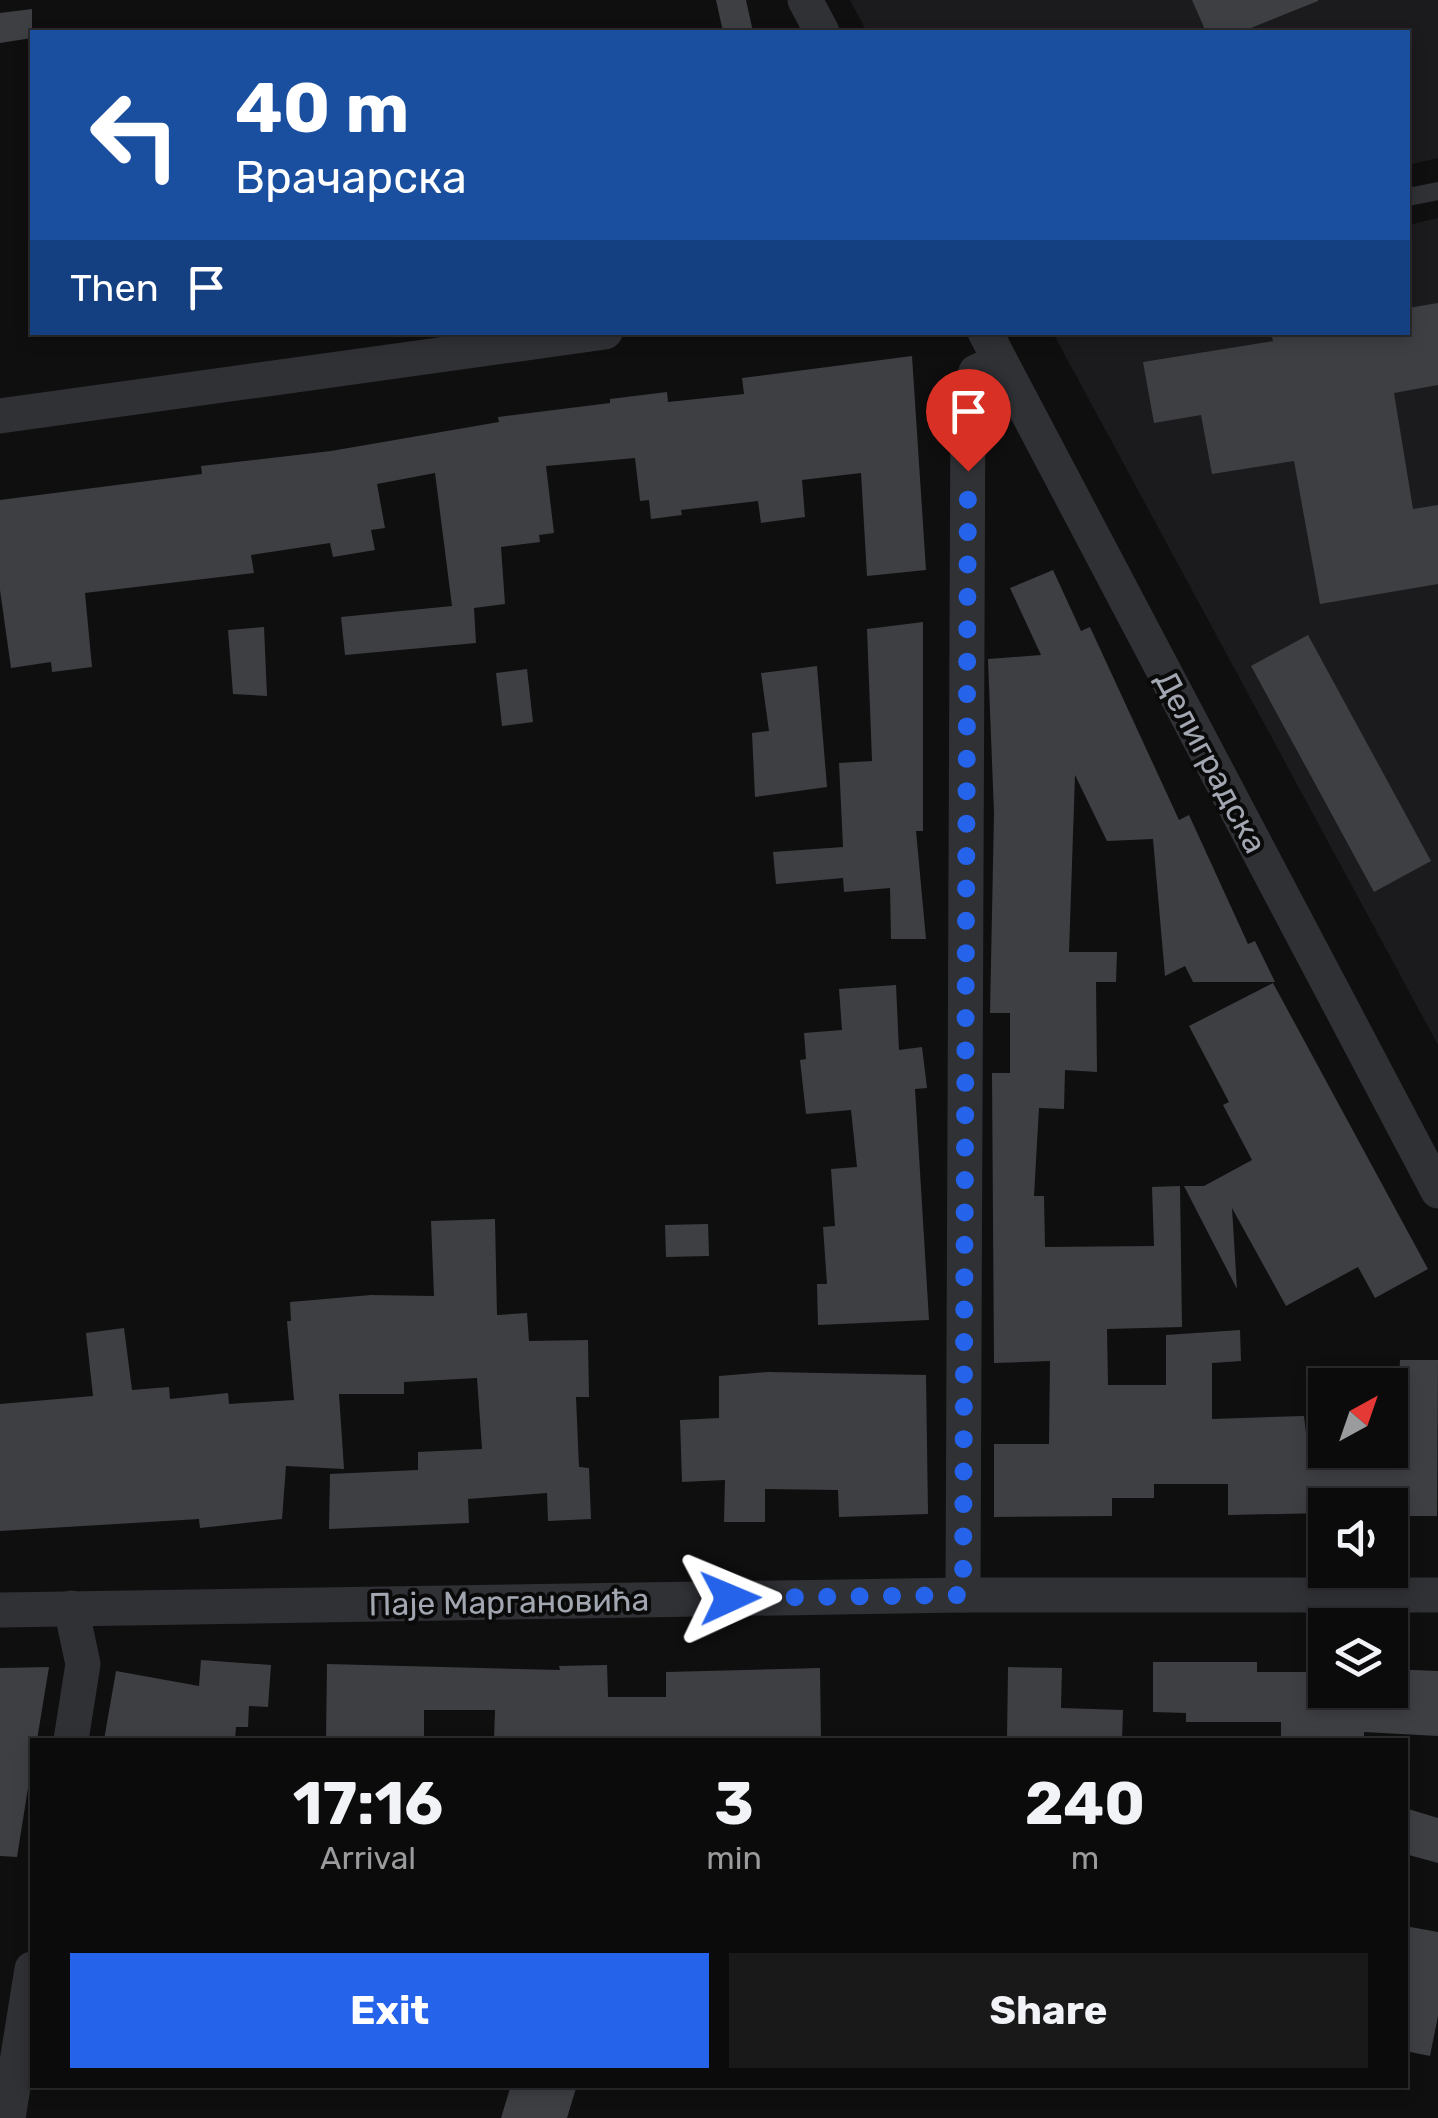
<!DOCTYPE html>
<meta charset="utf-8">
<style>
:root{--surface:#0b0b0c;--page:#19191a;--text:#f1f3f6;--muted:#9a9b9d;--line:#2b2b2d;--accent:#2563eb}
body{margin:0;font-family:Rubik,sans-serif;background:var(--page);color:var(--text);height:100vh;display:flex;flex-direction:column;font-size:38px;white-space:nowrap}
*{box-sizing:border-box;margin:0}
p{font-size:32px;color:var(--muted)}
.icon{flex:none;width:55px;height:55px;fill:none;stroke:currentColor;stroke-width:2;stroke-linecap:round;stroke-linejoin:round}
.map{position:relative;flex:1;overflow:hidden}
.drawer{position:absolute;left:30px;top:1738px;width:1378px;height:350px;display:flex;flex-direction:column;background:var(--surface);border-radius:0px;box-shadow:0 5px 15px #0003,0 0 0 2px var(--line)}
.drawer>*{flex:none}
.top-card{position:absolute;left:30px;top:30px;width:1380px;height:305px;border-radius:0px;box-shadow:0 5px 15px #0003,0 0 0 2px var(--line);background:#1a4fa0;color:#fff;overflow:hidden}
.needle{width:65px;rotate:40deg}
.controls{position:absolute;left:1308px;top:1368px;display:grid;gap:20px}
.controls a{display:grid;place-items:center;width:100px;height:100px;border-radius:0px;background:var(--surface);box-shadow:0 5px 15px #0003,0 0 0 2px var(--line);font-size:50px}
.pin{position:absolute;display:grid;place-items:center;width:85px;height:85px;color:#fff;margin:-102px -42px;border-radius:50% 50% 50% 0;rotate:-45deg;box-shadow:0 0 10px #0007}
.pin .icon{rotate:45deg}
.me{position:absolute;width:110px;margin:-55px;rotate:89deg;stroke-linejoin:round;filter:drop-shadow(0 0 8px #0008)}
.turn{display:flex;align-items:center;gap:35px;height:210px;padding:0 40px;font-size:45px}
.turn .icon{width:130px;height:130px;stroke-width:2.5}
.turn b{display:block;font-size:70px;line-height:85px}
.then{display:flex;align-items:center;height:95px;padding:0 40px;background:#0003;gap:20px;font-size:38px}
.eta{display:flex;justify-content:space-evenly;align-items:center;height:170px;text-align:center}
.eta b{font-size:60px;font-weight:700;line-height:70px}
.primary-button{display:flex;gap:20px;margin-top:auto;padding:20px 40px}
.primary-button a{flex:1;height:115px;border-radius:0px;background:var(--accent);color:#fff;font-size:40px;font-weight:700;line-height:115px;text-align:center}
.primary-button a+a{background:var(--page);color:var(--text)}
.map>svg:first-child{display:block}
.built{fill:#1b1b1d}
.building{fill:#3e3f43}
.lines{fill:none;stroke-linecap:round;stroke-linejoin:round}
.service{stroke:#303135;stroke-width:18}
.minor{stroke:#303135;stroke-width:35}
.route{stroke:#2563eb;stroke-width:18;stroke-dasharray:0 32.4}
.labels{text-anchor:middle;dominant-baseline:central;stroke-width:8;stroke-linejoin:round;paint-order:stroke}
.street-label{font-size:32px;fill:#a1a6b0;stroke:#0a0a0b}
</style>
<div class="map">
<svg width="1438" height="2118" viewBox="0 0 1438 2118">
<rect width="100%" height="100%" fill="#0f0f10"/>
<g class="built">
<polygon points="850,0 1438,0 1438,158 1408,165 1408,32 867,32"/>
<polygon points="1438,218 1438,1045 1053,333 1408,332 1408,225"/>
</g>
<g class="building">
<polygon points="716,0 746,0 753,32 723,32"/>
<polygon points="1192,0 1318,0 1318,1 1241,32 1206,32"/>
<polygon points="32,9 32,38 0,43 0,13"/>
<polygon points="1438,303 1438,385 1394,393 1413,509 1438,505 1438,584 1320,604 1294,461 1212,474 1201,415 1154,423 1143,362 1273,341 1271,332 1408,332 1408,308"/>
<polygon points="912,356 926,570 867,576 861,473 802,480 805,517 761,523 758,501 681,510 682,515 651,519 649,500 640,501 635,458 546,466 554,533 539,535 540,542 501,547 505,604 474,608 476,643 345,655 341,617 452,606 435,473 377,484 385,528 371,530 375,550 333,557 330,543 251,555 254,573 85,593 92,667 52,672 51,662 11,668 0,590 0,500 202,474 201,466 331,451 499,422 498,417 610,403 610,399 667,392 668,402 744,394 742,378"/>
<polygon points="1053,570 1081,631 1090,627 1179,820 1189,815 1248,944 1255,941 1275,982 1193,982 1185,966 1165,976 1153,839 1107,841 1075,775 1069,952 1117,952 1116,982 1096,982 1097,1072 1065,1070 1064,1109 1039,1108 1034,1196 1044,1196 1045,1247 1154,1246 1152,1187 1180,1186 1182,1327 1107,1329 1108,1385 1166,1385 1166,1335 1240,1330 1241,1361 1212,1363 1212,1419 1304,1416 1308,1450 1390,1450 1390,1396 1398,1396 1400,1360 1438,1360 1437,1516 1398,1516 1398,1505 1325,1505 1325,1513 1228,1515 1228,1484 1154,1484 1154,1498 1112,1498 1112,1516 994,1517 994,1444 1049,1444 1050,1361 994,1363 992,1073 1010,1073 1010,1013 990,1013 994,813 988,659 1041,655 1010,588"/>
<polygon points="923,622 923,831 916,831 926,939 891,939 890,888 844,892 843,878 776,884 773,852 843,847 839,763 872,761 867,629"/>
<polygon points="264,627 267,696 233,694 228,630"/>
<polygon points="1308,635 1431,861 1374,892 1251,666"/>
<polygon points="817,666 827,787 755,797 752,733 769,731 761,673"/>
<polygon points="527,669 533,722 502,726 496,673"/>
<polygon points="1273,983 1428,1269 1375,1298 1358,1267 1286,1306 1232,1208 1237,1289 1184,1186 1204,1186 1252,1160 1223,1105 1229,1102 1189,1026"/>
<polygon points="896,985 899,1050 922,1047 927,1088 915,1089 929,1320 818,1325 817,1284 827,1284 823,1227 835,1226 831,1169 857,1167 851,1110 806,1114 800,1060 806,1059 804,1033 842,1030 839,989"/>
<polygon points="495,1219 497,1315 527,1313 529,1341 588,1340 589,1397 576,1397 579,1467 589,1468 591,1519 548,1521 547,1493 468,1499 469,1523 329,1529 330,1474 418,1470 418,1452 482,1449 477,1378 404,1382 404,1394 339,1394 344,1469 286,1466 282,1519 200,1528 199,1519 0,1531 0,1404 93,1396 86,1333 124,1328 132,1390 169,1387 170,1399 228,1393 229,1404 294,1400 287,1321 291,1321 290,1302 371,1295 434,1296 431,1221"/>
<polygon points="708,1224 709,1256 666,1257 665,1225"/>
<polygon points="768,1372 926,1375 928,1514 839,1517 838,1490 765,1489 765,1522 724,1522 725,1480 682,1482 680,1420 719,1418 719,1376"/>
<polygon points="201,1660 271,1665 268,1707 249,1706 248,1727 236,1727 235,1740 104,1740 116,1671 199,1686"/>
<polygon points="1153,1662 1257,1662 1257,1672 1325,1672 1325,1690 1390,1690 1390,1669 1438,1671 1438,1736 1364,1732 1364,1740 1281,1739 1281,1722 1186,1722 1186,1713 1153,1712"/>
<polygon points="327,1664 560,1670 559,1666 607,1665 608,1697 666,1697 666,1672 820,1668 821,1740 494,1740 495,1710 424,1710 424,1740 326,1740"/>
<polygon points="49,1667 37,1740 32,1740 32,1783 29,1782 17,1857 0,1856 0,1668"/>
<polygon points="1008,1667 1062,1668 1061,1708 1123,1710 1122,1740 1007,1740"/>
<polygon points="1405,1808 1438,1818 1438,1863 1405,1854"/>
<polygon points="1405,1926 1438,1932 1438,2016 1430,2056 1405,2051"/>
<polygon points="511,2085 577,2085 567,2118 501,2118"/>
</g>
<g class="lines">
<polyline class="service" points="1408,197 1438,191"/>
<g class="minor">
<polyline points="805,0 822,32"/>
<polyline points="985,332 1438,1191"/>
<polyline points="0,416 605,332"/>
<polyline points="963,1595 968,394 976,372 1000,361"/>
<polyline points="0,1610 963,1595 1438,1595"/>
<polyline points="71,1740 83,1664 71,1608"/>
<polyline points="8,2118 32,1969"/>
</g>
</g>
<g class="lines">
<polyline class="route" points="730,1598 963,1595 968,471"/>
</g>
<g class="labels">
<g class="street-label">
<text transform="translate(1211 762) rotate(62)">Делиградска</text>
<text transform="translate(509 1602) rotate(-1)">Паје Маргановића</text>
</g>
</g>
</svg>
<div class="controls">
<a><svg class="needle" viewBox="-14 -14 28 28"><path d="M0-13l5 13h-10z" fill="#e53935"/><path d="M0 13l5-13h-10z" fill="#9a9b9d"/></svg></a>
<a><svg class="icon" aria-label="sound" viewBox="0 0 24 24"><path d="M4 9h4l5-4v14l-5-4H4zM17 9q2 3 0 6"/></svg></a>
<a><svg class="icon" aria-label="layers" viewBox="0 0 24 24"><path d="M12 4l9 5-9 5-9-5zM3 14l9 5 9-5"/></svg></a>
</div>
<div class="pin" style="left:968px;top:471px;background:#d93025"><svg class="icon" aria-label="arrive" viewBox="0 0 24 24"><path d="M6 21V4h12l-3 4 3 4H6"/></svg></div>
<svg class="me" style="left:730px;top:1598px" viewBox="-20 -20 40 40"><path d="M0-17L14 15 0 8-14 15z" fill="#2563eb" stroke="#fff" stroke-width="4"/></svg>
<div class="top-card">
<div class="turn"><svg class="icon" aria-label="left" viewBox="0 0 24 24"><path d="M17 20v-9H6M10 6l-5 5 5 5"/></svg><div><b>40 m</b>Врачарска</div></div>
<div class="then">Then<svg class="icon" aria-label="arrive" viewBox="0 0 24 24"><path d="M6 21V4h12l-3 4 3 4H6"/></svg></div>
</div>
<section class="drawer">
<div class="eta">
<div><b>17:16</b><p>Arrival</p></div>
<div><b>3</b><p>min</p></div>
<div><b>240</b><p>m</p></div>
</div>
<div class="primary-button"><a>Exit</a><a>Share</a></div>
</section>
</div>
